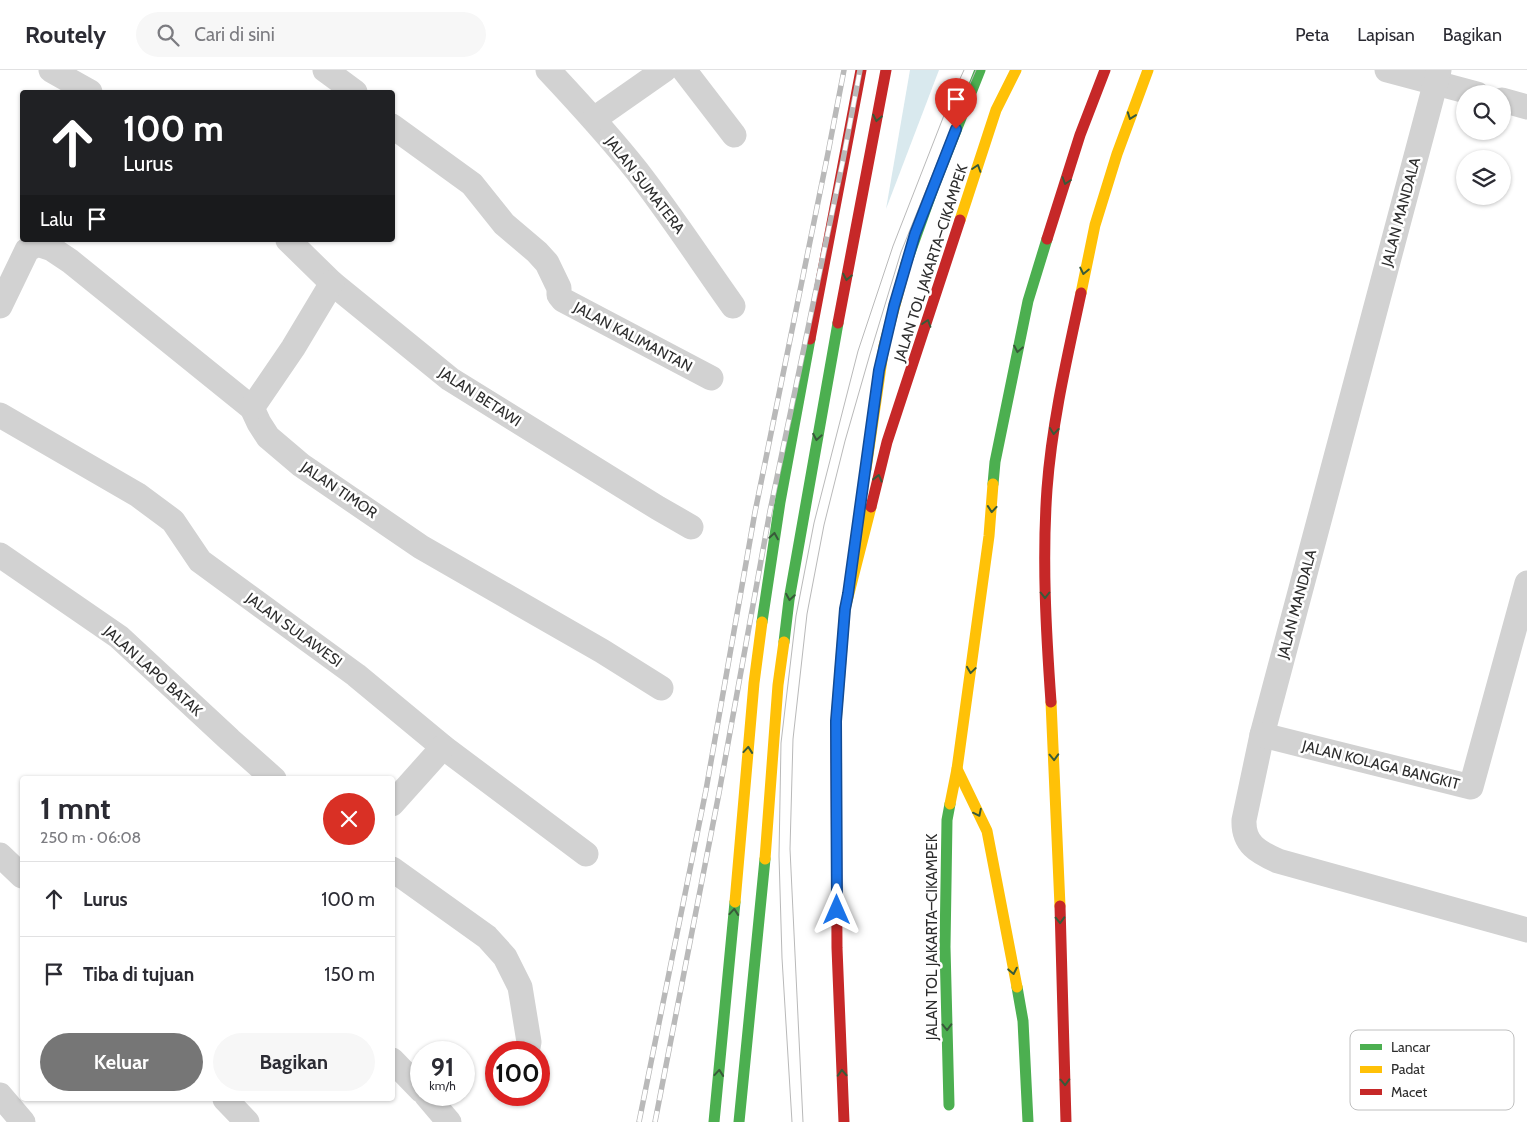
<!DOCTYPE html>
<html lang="id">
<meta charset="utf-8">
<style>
:root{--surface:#fff;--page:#f7f7f7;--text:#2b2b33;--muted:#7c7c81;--line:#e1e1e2;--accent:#767676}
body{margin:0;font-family:Cabin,sans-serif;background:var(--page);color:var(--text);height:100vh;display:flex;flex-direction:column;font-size:19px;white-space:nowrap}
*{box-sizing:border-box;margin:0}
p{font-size:16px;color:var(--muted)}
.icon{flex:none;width:28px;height:28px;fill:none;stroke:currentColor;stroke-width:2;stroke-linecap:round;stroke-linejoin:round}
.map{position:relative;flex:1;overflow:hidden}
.details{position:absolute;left:20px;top:706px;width:375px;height:325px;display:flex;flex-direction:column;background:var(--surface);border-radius:5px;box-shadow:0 1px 4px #0004}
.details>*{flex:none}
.hud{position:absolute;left:20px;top:20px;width:375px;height:152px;border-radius:5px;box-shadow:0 1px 4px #0004;background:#202124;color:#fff;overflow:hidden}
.fabs{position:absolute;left:1456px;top:15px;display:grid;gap:10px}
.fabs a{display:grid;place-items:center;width:55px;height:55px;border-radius:50%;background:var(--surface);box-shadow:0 1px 4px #0004;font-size:25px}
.speed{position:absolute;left:410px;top:971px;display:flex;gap:10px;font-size:25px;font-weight:700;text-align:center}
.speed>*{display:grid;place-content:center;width:65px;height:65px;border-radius:50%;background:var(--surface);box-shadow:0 1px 4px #0004;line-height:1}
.speed small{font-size:12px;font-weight:400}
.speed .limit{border:8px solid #d22;background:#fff;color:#111}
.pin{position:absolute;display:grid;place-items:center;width:42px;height:42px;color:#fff;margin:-51px -21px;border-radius:50% 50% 50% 0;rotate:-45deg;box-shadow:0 0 5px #0007}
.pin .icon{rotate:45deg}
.me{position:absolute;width:55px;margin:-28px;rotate:0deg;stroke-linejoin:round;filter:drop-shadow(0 0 4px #0008)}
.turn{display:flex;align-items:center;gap:18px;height:105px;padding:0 20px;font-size:22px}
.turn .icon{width:65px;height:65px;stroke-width:2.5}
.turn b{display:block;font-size:35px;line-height:42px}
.then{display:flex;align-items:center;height:48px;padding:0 20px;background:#0003;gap:10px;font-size:19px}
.round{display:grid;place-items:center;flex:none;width:52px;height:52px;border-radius:26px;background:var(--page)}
.head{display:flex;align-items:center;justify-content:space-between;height:85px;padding:0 20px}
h1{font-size:30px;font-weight:700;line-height:38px}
.primary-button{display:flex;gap:10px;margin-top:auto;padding:10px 20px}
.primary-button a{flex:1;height:58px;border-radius:30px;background:var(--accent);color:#fff;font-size:20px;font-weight:700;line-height:58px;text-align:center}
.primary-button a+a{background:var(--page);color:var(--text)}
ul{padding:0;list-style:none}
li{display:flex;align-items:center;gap:15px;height:75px;padding:0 20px;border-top:1px solid var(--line)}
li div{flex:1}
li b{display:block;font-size:19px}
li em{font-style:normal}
header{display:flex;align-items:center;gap:30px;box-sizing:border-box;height:70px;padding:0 25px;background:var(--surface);border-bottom:1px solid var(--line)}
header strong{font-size:24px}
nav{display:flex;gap:28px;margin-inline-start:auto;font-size:18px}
.search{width:350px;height:45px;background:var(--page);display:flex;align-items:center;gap:12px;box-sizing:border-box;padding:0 18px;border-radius:28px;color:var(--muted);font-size:19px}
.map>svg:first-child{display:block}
.water{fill:#d9e9ee}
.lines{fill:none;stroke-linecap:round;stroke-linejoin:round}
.street{stroke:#d2d2d2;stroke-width:25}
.fast{stroke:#4caf50;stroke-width:11}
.slow{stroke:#ffc107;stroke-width:11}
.jam{stroke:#c62828;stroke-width:11}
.tram{stroke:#b9b9b9;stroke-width:1}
.rail-casing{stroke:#b9b9b9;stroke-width:5.5}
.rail{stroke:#fff;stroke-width:4;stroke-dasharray:11;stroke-linecap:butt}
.oneway{stroke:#385a39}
.route-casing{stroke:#114b97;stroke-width:12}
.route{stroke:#1a73e8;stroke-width:9}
.labels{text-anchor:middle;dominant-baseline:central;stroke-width:5;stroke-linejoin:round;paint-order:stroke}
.street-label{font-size:15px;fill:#2d2d2d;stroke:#fff}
.key{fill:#fff;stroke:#c0c0c0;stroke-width:1}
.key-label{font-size:14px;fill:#2d2d2d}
</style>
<header>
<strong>Routely</strong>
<div class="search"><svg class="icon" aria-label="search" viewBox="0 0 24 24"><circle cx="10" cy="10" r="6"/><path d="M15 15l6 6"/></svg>Cari di sini</div>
<nav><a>Peta</a><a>Lapisan</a><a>Bagikan</a></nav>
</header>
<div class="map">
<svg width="1527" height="1052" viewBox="0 0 1527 1052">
<rect width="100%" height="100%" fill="#fff"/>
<polygon class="water" points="910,0 939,0 886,139"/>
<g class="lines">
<g class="street">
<polyline points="51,0 90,22"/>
<polyline points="325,0 355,22"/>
<path d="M548 0C579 33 609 66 637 101 671 145 701 191 733 236"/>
<polyline points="684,0 734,65"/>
<polyline points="1387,0 1477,24"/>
<path d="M1439 0 1262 665 1244 750C1243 774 1258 782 1278 791L1527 860"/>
<polyline points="1502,30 1527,37"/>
<polyline points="594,49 664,0"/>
<polyline points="392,56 472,114 504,154 537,182 547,193 559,218 559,225 563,230 711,308"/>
<polyline points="288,170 332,213 450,309 658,438 691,457"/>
<polyline points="0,236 27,180 37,174 52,179 70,191 252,338 259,353 268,367 301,395 421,477 602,581 661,618"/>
<polyline points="252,338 293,278 332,213"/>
<polyline points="0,345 138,425 173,451 200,491 356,605 443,677 586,784"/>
<polyline points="0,485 119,567 230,670 274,709"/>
<polyline points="1262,665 1471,717 1527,513"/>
<polyline points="392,734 443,677"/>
<polyline points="0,785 22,806"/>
<polyline points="392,799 487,867 505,887 520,917 529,972 527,982"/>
<polyline points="392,990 421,1020"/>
<polyline points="0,1025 23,1052"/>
<polyline points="426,1025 449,1052"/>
<polyline points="225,1029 247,1052"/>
</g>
<g class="fast">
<polyline points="906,194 934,116 980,0"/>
<polyline points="993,414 995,392 1028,231 1047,169"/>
<polyline points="762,552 780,432 810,269"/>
<polyline points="784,572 789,530 838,253"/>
<polyline points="1017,917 1023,951 1028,1052"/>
<polyline points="949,1035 945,877 947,750 950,734"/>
<polyline points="714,1052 735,832"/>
<polyline points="739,1052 765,789"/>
</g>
<g class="slow">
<polyline points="960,150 996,40 1016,0"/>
<polyline points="1081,223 1095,155 1117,84 1148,0"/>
<polyline points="866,399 884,276 906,194"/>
<polyline points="1051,632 1060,836"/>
<polyline points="836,652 845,539 871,437"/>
<polyline points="957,699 987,761 1017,917"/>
<polyline points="950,734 957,699 989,466 993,414"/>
<polyline points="765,789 778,615 784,572"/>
<polyline points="735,832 754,613 762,552"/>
</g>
<g class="jam">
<polyline points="1047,169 1080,65 1105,0"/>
<polyline points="838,253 886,0"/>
<polyline points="810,269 861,0"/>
<polyline points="871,437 887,372 960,150"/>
<path d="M1051 632C1046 561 1042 490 1047 419 1052 352 1067 288 1081 223"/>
<polyline points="836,652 837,878 844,1052"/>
<polyline points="1060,836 1066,1052"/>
</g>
<g class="tram">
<polyline points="792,1052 782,888 779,786 781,673 796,546 814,453 858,281 893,176 948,35 964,0"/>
<polyline points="803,1052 790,779 793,669 807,544 824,455 845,371 870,284 901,182 961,34 976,0"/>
</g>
<defs>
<g id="rail">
<polyline points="639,1052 706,720 755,442 828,83 844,0"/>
<polyline points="655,1052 719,723 770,441 843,90 860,0"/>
</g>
</defs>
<use href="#rail" class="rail-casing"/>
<use href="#rail" class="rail"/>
</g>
<defs><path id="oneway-chevron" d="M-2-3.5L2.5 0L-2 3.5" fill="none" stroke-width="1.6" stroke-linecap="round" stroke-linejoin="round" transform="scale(1.25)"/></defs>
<g class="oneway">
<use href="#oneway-chevron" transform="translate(1131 46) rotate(110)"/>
<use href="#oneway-chevron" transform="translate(877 48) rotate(101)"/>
<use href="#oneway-chevron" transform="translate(977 98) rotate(-72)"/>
<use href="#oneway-chevron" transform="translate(1066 111) rotate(108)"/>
<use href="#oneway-chevron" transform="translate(1084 201) rotate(102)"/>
<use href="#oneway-chevron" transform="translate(847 207) rotate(101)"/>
<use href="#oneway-chevron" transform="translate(927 253) rotate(-72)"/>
<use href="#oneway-chevron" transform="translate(1018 279) rotate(101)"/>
<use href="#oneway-chevron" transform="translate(1054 361) rotate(97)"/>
<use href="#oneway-chevron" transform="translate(817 367) rotate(100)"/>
<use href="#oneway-chevron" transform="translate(878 408) rotate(-76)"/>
<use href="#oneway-chevron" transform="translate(992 439) rotate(95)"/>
<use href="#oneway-chevron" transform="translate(774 466) rotate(-81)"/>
<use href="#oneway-chevron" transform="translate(1045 525) rotate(90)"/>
<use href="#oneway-chevron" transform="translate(790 527) rotate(99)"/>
<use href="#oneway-chevron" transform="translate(971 600) rotate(98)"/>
<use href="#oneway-chevron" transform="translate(748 680) rotate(-85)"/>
<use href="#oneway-chevron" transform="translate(1054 687) rotate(88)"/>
<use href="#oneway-chevron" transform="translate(978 743) rotate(64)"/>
<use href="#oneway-chevron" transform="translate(734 842) rotate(-85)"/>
<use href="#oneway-chevron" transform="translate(1060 850) rotate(88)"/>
<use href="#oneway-chevron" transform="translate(1013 901) rotate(79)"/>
<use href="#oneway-chevron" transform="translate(947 957) rotate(89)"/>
<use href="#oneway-chevron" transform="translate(719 1003) rotate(-85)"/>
<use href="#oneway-chevron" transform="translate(842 1003) rotate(-93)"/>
<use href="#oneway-chevron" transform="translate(1065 1012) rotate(88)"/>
</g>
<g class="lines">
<defs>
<polyline id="route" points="837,840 836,651 845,539 848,524 879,300 894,236 915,164 956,59"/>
</defs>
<use href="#route" class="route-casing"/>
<use href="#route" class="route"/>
</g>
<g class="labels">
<g class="street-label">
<text transform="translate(645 115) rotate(52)">JALAN SUMATERA</text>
<text transform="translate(1401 142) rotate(-75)">JALAN MANDALA</text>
<text transform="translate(931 193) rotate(-72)">JALAN TOL JAKARTA–CIKAMPEK</text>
<text transform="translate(633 267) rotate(28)">JALAN KALIMANTAN</text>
<text transform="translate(480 327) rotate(33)">JALAN BETAWI</text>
<text transform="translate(339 420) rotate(34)">JALAN TIMOR</text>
<text transform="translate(1297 534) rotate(-75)">JALAN MANDALA</text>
<text transform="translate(294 560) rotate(36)">JALAN SULAWESI</text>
<text transform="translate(153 601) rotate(42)">JALAN LAPO BATAK</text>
<text transform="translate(1381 695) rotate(14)">JALAN KOLAGA BANGKIT</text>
<text transform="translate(932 867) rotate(-90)">JALAN TOL JAKARTA–CIKAMPEK</text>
</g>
</g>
<rect x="1350" y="960" width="164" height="80" rx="8" class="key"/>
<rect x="1360" y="974" width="22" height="6" fill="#4caf50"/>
<rect x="1360" y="996" width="22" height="7" fill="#ffc107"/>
<rect x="1360" y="1019" width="22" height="6" fill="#c62828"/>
<g class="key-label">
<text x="1391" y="982">Lancar</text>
<text x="1391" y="1004">Padat</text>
<text x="1391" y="1027">Macet</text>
</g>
</svg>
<div class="fabs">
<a><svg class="icon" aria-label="search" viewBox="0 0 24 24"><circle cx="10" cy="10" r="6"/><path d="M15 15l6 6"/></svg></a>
<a><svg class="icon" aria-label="layers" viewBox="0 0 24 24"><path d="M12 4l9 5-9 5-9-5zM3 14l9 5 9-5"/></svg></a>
</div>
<div class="speed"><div>91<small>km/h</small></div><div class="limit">100</div></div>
<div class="pin" style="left:956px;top:59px;background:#d93025"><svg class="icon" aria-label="arrive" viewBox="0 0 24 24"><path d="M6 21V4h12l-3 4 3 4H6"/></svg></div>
<svg class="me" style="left:837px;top:840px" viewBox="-20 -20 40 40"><path d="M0-17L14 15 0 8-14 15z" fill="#1a73e8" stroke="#fff" stroke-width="4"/></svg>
<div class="hud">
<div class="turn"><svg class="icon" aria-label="ahead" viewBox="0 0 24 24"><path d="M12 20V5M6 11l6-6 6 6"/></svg><div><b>100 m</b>Lurus</div></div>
<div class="then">Lalu<svg class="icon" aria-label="arrive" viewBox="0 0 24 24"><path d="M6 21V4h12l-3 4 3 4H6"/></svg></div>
</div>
<section class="details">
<div class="head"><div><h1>1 mnt</h1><p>250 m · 06:08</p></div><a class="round" style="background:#d93025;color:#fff"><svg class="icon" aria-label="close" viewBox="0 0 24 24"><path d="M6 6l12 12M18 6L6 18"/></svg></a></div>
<ul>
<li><svg class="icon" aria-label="ahead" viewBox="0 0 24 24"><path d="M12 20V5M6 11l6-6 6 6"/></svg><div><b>Lurus</b></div><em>100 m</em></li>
<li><svg class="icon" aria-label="arrive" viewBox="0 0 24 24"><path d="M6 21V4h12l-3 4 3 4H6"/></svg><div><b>Tiba di tujuan</b></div><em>150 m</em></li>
</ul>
<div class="primary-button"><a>Keluar</a><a>Bagikan</a></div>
</section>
</div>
